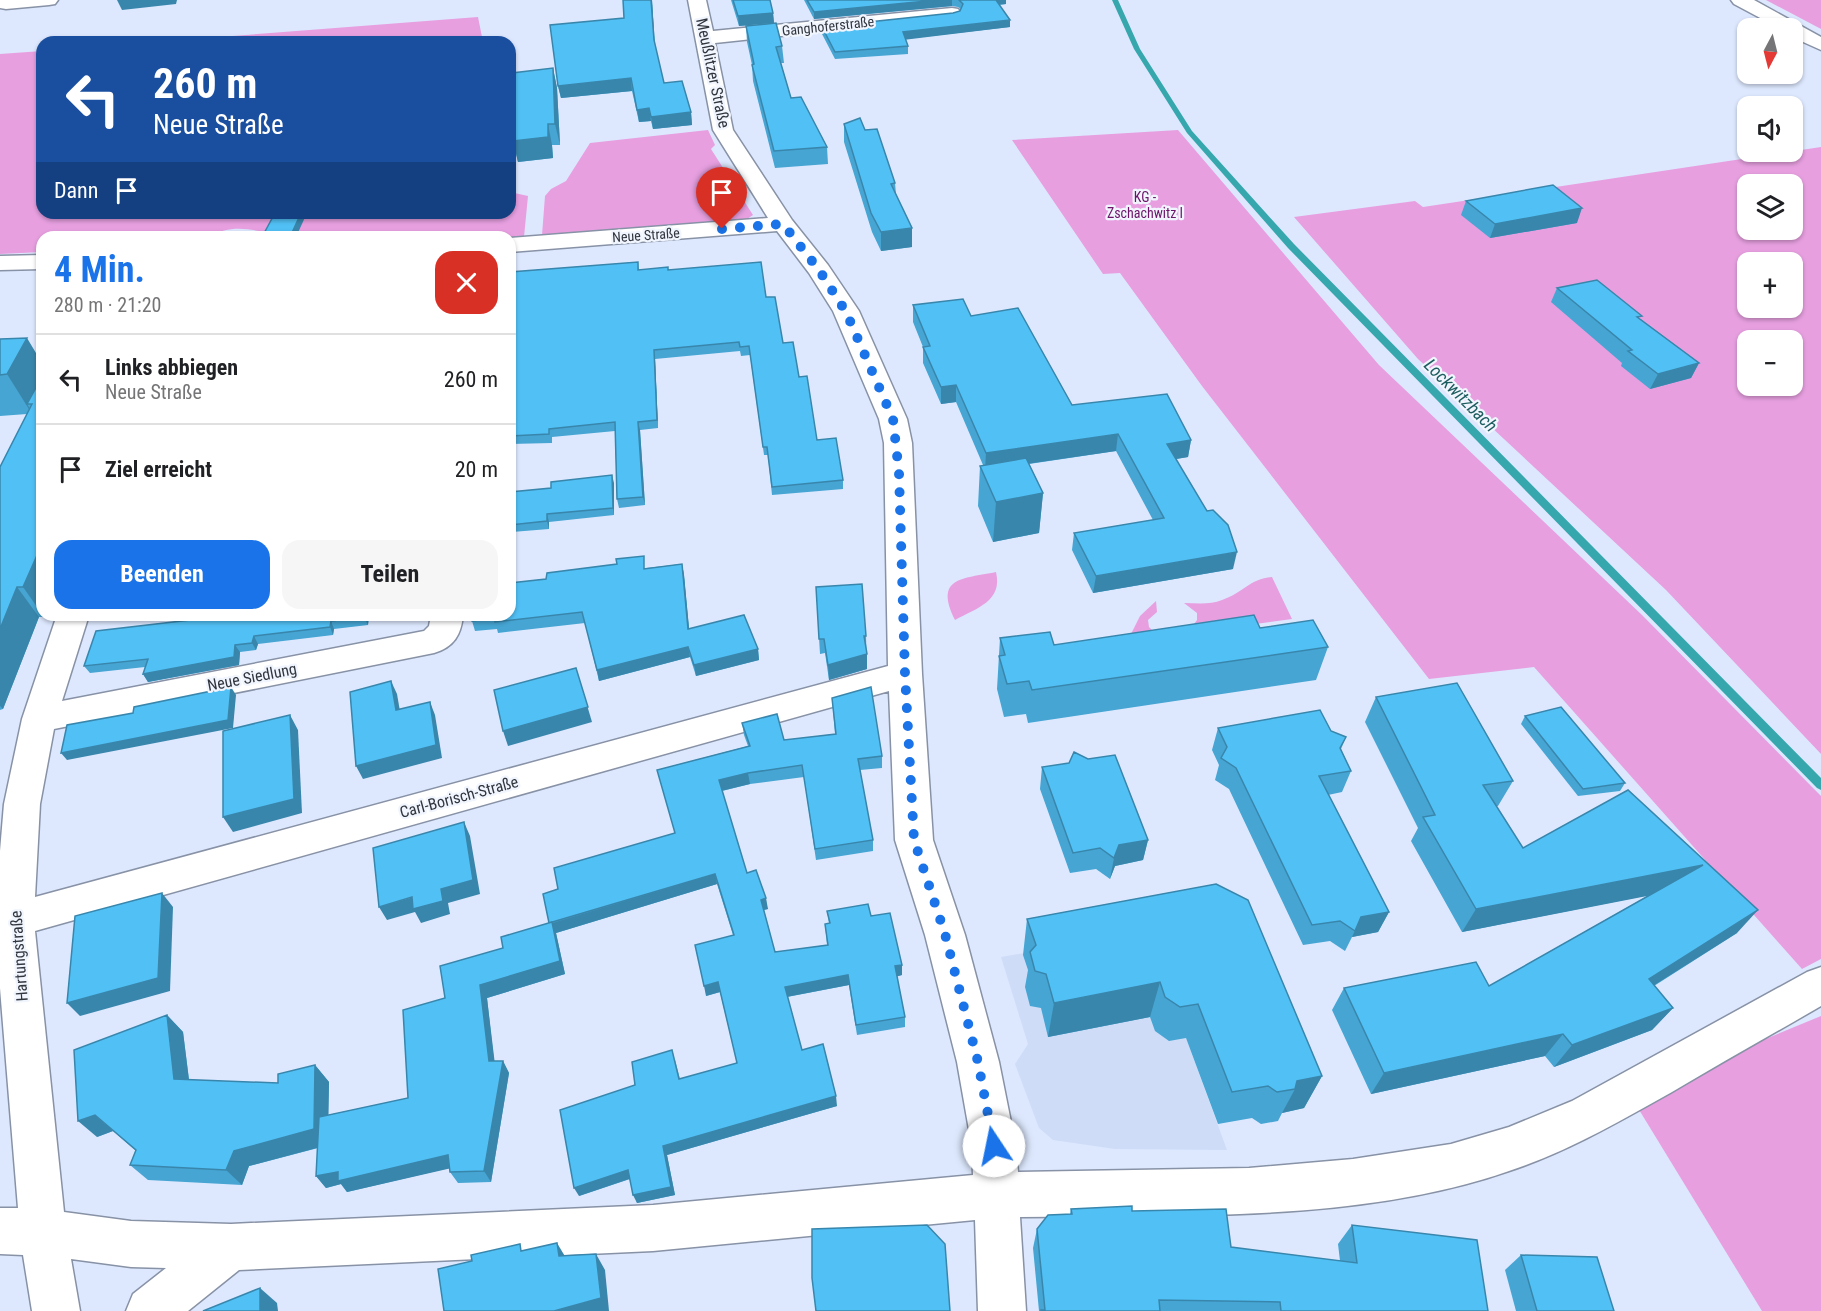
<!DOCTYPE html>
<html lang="de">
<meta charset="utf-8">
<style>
:root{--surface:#fff;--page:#f6f6f6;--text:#202124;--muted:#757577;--line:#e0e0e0;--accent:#1a73e8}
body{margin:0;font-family:"Roboto Condensed",sans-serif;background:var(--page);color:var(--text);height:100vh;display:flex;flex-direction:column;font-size:22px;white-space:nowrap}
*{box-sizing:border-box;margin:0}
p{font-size:20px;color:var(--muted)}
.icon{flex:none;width:33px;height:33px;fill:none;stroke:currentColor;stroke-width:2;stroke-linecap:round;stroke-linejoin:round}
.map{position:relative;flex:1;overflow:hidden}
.sheet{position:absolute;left:36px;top:231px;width:480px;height:390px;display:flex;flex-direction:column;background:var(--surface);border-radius:18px;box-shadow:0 2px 4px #0004}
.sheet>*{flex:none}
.hud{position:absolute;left:36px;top:36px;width:480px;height:183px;border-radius:18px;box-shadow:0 2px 4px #0004;background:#1a4fa0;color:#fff;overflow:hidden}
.needle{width:39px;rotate:187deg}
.controls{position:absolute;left:1737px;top:18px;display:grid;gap:12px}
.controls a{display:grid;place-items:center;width:66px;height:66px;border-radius:12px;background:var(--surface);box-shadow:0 2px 4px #0004;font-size:30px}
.pin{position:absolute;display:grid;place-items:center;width:51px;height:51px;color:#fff;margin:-62px -26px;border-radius:50% 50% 50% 0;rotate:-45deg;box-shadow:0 0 6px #0007}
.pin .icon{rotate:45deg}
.me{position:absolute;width:66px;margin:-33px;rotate:349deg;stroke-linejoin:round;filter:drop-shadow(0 0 4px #0008)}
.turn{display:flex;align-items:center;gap:21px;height:126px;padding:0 18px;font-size:27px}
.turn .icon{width:78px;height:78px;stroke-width:2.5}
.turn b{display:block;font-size:42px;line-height:51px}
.then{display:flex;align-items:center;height:57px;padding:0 18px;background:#0003;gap:12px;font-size:22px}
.round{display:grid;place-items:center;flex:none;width:63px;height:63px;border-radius:18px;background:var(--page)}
.head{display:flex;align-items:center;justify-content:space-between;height:102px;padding:0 18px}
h1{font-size:36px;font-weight:700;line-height:45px;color:var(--accent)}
.cta{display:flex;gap:12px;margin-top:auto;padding:12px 18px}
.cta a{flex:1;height:69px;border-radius:18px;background:var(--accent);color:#fff;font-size:24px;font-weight:700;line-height:69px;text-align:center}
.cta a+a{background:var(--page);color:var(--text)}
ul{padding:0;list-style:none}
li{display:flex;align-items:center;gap:18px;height:90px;padding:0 18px;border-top:2px solid var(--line)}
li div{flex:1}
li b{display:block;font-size:22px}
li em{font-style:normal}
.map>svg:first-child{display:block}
.built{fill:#cedcf8}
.green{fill:#e79fe0;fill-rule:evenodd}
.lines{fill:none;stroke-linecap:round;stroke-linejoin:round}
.stream{fill:#37a7ae;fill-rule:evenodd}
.street-casing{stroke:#8892a6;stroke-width:3}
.secondary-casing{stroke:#8892a6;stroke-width:3}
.street{fill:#fff;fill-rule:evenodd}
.secondary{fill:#fff;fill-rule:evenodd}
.wall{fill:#46a5d3}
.shaded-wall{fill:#3986ac}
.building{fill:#51c0f5;stroke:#3986ac;stroke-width:1.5}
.route{stroke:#1a73e8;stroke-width:10;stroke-dasharray:0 18}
.labels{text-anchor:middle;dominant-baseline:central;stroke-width:4.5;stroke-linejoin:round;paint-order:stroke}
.far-street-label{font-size:14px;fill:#31353d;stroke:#f0f5fe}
.far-park-label{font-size:14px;fill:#6d1368;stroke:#f0f5fe}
.street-label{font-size:16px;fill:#31353d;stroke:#f0f5fe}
.water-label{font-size:18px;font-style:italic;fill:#1d5c5f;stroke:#f0f5fe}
</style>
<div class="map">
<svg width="1821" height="1311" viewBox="0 0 1821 1311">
<rect width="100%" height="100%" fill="#dde8fe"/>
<polygon class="built" points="1144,932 1186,1038 1227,1150 1115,1149 1053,1140 1039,1128 1015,1064 1028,1044 1001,957"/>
<g class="green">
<polygon points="1766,0 1821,0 1821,29"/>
<polygon points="478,17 483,42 154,42"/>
<path d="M42 51V213H510V192L528 196 524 237H264L262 232C247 228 224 226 212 237H42V252L0 254V54Z"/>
<polygon points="708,130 715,145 711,149 753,215 747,219 542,235 545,196 551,189 566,181 590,143"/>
<polygon points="1178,130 1379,365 1642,615 1821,796 1821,959 1802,969 1534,667 1429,679 1202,386 1120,273 1103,274 1012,140"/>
<path d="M1821 147V754L1666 590 1418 359 1294 217 1415 201 1423 207ZM1748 184H1792V230H1748ZM1748 262H1792V308H1748ZM1748 340H1792V386H1748Z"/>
<path d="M996 572C1003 601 977 608 955 620 934 577 962 579 996 572Z"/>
<path d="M1272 577 1292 619 1219 629 1191 628 1197 620V613L1184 603C1196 603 1210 605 1222 600 1243 593 1249 579 1272 577Z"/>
<polygon points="1156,601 1157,612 1148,620 1149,627 1155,633 1131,634 1140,616"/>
<polygon points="1821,1016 1821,1311 1762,1311 1630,1095"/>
</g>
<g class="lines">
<polygon class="stream" points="1112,0 1118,0 1140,49 1192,131 1294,244 1821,778 1821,790 1817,788 1288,248 1187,133 1134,49"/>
<defs>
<g id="street">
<polygon points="0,0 58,0 55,4 49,5 6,9 0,8"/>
<path d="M688 0H706L713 31 952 8 958 9 961 13 958 17 952 18 715 43 733 130 792 220 828 265 859 311 907 419 912 443 922 674 933 840 965 935 999 1062 1016 1147 1018 1172 1249 1168 1353 1159 1451 1144 1509 1127 1572 1101 1807 972 1821 967V1006C1771 1035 1721 1063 1672 1092 1620 1121 1567 1152 1509 1171 1360 1223 1177 1215 1020 1217L1026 1311H978L975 1220 653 1251 239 1270 188 1311H126L133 1294 166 1268 131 1267 71 1259 80 1311H32L23 1255 0 1254V1208H18L0 988V851L4 804 22 719 57 615H89L62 701 424 631 429 626 431 615H463C461 635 454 647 434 653L54 729 40 804 35 897 888 666 884 443 879 419 833 311 809 273 777 231 510 252V238L768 218 713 130ZM889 691 895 840 925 935 957 1062 972 1147 973 1175 653 1205 231 1224 131 1221 64 1212 35 931Z"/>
<polygon points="42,255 42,269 0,270 0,256"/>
</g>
<polygon id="secondary" points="1731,0 1754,0 1821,37 1821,50 1792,37 1792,28 1779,28 1734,4"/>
</defs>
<use href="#street" class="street-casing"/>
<use href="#secondary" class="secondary-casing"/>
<use href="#street" class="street"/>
<use href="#secondary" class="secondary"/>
</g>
<g class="wall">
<polygon points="623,0 652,0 655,45 664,83 691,112 692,125 653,129 651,121 639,122 632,91 561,98 558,86 624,18"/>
<polygon points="731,0 770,0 773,13 774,23 782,46 784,63 781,63 791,98 827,147 828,164 775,168 753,81 752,65 747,42 746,26 770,23 739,26"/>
<polygon points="804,0 1006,0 1006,4 999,5 1010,27 905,39 908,46 908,54 835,59 822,34 822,27 953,13 960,11 961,9 958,7 952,6 814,19"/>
<polygon points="553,68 557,88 560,145 552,145 553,158 518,162 513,141"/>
<polygon points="844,124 865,130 895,183 896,194 912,247 881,251 872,232 844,142"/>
<polygon points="1466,201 1577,223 1490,238 1461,215"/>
<polygon points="638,262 639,270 668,270 766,297 783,343 799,377 817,440 843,480 843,489 772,495 768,455 764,455 750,355 741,356 740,351 655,359 658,428 640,430 645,505 619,508 617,499 615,431 552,437 552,443 510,444 510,272"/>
<polygon points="1557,288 1641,319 1699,363 1691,378 1650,389 1621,366 1622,363 1551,302"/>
<polygon points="913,305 971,316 1072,405 1191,440 1188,457 1176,459 1233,569 1093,593 1072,550 1074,533 1153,520 1116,451 1029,464 1043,493 1039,533 993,542 978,506 980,466 983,465 956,402 941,404 923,363 923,347 913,322"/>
<polygon points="0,339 42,363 42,615 45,615 44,617 39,617 3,709 0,710 0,467 27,414 0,416"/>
<polygon points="614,483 614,515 549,522 549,529 512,532 511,529 510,529 510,492"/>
<polygon points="682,564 684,575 689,628 758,649 759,660 696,676 690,657 599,681 585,623 498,633 497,629 475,631 472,621 646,568"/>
<polygon points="816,587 866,636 867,669 829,680 825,653 820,654"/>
<polygon points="191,615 369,615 368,625 334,629 333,635 258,644 256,650 240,652 239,665 148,682 143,674 145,667 90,673 84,666 190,620"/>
<polygon points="1260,628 1328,647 1316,680 1028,723 1026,714 1004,717 997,689 1000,638 1054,645"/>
<polygon points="1376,697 1513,781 1498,806 1496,806 1523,848 1628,790 1737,933 1654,986 1673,1008 1652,1030 1554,1067 1545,1056 1371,1094 1332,1010 1344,988 1489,986 1649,895 1462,932 1411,841 1418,828 1365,722"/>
<polygon points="832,698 882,756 882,768 860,770 873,840 873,851 816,860 804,777 750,784 722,791 747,873 768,909 764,910 775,952 827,945 825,924 829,923 827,911 871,916 902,965 902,975 897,976 905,1017 905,1027 857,1035 849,985 787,997 802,1050 837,1106 667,1155 675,1195 637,1203 630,1179 579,1196 635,1085 675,1060 680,1079 737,1063 720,992 706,996 733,935 717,884 556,933 565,974 487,998 494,1061 503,1061 509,1073 491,1182 458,1183 450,1172 449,1168 347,1192 341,1184 326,1188 316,1176 318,1148 249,1166 242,1185 148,1180 130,1165 136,1151 113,1131 97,1137 167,1015 183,1032 189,1080 278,1083 315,1065 329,1082 328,1115 408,1098 445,998 503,948 549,923 558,889 675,833 657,770 748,746 744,735 742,723 784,740 835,734"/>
<polygon points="1525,716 1625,783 1620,791 1578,796 1521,724"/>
<polygon points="1218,728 1331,731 1346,737 1341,749 1351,771 1342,792 1328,795 1389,912 1378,932 1352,937 1345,951 1330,941 1303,945 1229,789 1215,780 1219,765 1212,750"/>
<polygon points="1042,767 1148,840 1143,860 1115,866 1110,879 1096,869 1070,873 1040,789"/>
<polygon points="1216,884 1322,1076 1304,1108 1282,1113 1278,1121 1261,1124 1252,1118 1218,1124 1186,1038 1169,1041 1155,1031 1150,1017 1048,1037 1041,1008 1030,1006 1025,987 1028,970 1023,955 1027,919"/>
<polygon points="1071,1209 1132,1211 1231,1247 1340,1261 1338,1244 1352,1225 1488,1311 1039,1311 1033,1248 1037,1229 1070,1214"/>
<polygon points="1521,1255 1614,1311 1516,1311 1505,1270"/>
</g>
<g class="shaded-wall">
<polygon points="117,0 177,0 176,4 122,10"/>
<polygon points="651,0 652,0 655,52 654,40"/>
<polygon points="937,0 952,0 952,6 814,19 814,12"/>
<polygon points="995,0 1006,0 1006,4 995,5"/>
<polygon points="773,13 774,23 739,26 738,16"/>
<polygon points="1010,20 1010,27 903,40 903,32"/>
<polygon points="553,68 557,88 560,145 555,124"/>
<polygon points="631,78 632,91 561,98 558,86"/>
<polygon points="649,108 651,121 639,122 637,110"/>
<polygon points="691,112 692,125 653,129 651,117"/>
<polygon points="548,124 552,145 553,158 518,162 513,141"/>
<polygon points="1582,208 1577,223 1490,238 1495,224"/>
<polygon points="301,213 307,213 296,237 290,237"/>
<polygon points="912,228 912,247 881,251 881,232"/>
<polygon points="27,338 42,363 42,393 32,404 27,404 32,412 32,414 7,374"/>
<polygon points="654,350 655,359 658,428 657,420"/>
<polygon points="1699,363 1691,378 1650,389 1658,374"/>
<polygon points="956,385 956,402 941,404 941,387"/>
<polygon points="638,422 640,430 645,505 643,497"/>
<polygon points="1118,434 1116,451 985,470 986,453"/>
<polygon points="1191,440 1188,457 1164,461 1167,444"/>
<polygon points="612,475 614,483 614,515 613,508"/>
<polygon points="1043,493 1039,533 993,542 996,502"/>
<polygon points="547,514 549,522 549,529 547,521"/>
<polygon points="42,544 42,614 23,587"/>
<polygon points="1237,552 1233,569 1093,593 1096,576"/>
<polygon points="682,564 684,575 690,639 688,629"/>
<polygon points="17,587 39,617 3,709 0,706 0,629"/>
<polygon points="365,615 369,615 368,625 364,617"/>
<polygon points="331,621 334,629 333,635 330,627"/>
<polygon points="254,636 258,644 256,650 252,643"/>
<polygon points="235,645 240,652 239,665 148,682 143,674"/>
<polygon points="688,647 690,657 599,681 597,670"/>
<polygon points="758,649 759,660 696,676 694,665"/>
<polygon points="867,654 867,669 829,680 828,665"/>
<polygon points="576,668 592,722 508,746 503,731"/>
<polygon points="391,681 397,694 402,723 396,710"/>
<polygon points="231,687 236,695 233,728 67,760 61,753"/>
<polygon points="430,702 435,715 442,758 363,779 356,766"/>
<polygon points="290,715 298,730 302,813 233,832 223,817"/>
<polygon points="748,773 750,784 721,791 719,780"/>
<polygon points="464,822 470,836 480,894 448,903 450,914 421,923 415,912 387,920 379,907 441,889"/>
<polygon points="1148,840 1143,860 1115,866 1110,879 1114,858 1119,845"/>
<polygon points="1703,865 1683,889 1462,932 1476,909"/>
<polygon points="715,874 717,884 556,933 565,974 487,998 496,1073 489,1061 480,985 549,924"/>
<polygon points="162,893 173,907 170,991 80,1016 67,1003"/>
<polygon points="766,898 768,909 763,910 761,900"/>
<polygon points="1758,910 1737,933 1629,1001 1649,979"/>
<polygon points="1389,912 1378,932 1352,937 1361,917"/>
<polygon points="902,965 902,975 895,977 895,966"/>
<polygon points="848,975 849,985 786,997 785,987"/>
<polygon points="718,982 720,992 706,996 704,986"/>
<polygon points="1160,982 1150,1017 1048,1037 1054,1003"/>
<polygon points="1673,1008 1652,1030 1554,1067 1572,1045"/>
<polygon points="167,1015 183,1032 191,1096 174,1079"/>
<polygon points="1563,1034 1545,1056 1371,1094 1384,1073"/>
<polygon points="503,1061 509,1073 491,1182 484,1171"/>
<polygon points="315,1065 329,1082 328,1145 249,1166 242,1185 226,1170 234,1151"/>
<polygon points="1322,1076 1304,1108 1282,1113 1295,1089 1297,1081"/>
<polygon points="836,1096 837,1106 667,1155 675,1195 637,1203 633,1195 663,1146"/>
<polygon points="95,1115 113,1131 97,1137 78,1121"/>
<polygon points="448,1155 456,1167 347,1192 341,1184 326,1188 316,1176 338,1172"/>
<polygon points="628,1170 632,1178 579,1196 574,1188"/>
<polygon points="557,1243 566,1258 559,1256"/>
<polygon points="596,1254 605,1270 609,1311 554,1311"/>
<polygon points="260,1288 277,1303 278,1311 260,1311"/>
</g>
<g class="building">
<polygon points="623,0 651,0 654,40 664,83 682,81 691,112 651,117 649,108 637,110 631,78 558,86 550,25 624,18"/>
<polygon points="733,0 770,0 773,13 738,16"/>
<polygon points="807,0 937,0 814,12"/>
<polygon points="959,0 996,0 1010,20 903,32 908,46 835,52 822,27 953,13 960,11 963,4"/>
<polygon points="776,23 782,46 776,47 791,98 801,97 827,147 774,151 752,65 754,64 746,26"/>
<polygon points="553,68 555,124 548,124 548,137 513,141 512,73"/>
<polygon points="860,118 865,130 877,129 895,183 891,184 912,228 881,232 871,213 844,124"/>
<polygon points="1553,185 1582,208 1495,224 1466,201"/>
<polygon points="275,213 301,213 290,237 262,237"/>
<polygon points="638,262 638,270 668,267 668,270 761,262 766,297 775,297 783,343 793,342 799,377 807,376 817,440 836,438 843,480 772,487 767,447 763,447 749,346 740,347 739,342 654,350 657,420 638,422 643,497 617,499 615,422 549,429 549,434 510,436 510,272"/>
<polygon points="1597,280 1642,316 1637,317 1699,363 1658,374 1628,351 1632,350 1557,288"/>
<polygon points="963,299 971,316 1018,308 1072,405 1167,394 1191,440 1167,444 1207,511 1213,510 1228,525 1237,552 1096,576 1074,533 1164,518 1118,434 986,453 956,385 941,387 923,347 930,346 913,305"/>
<polygon points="27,338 7,374 0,375 0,339"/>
<polygon points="42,377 42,544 23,587 17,587 0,629 0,467 32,404 27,404"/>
<polygon points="1026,458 1043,493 996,502 980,466"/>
<polygon points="612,475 613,508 547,514 547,521 510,525 510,492 551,488 551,482"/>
<polygon points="644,556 644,569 682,564 688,629 744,615 758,649 694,665 688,647 597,670 582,612 495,622 495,618 472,621 472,615 510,615 510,583 546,579 547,573 617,564 616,559"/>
<polygon points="862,584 866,636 864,636 867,654 828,665 824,639 819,639 816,587"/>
<polygon points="191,615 365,615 364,617 331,621 330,627 254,636 252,643 235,645 234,657 143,674 148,659 84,666 96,631 190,620"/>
<polygon points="1254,615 1260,628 1313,620 1328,647 1032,690 1029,681 1007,684 999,656 1005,655 1000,638 1050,632 1054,645"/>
<polygon points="576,668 588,707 503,731 494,690"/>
<polygon points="391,681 396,710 430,702 436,745 356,766 350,692"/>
<polygon points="1457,683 1513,781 1483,785 1523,848 1628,790 1758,910 1649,979 1673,1008 1572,1045 1563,1034 1384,1073 1344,988 1476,962 1489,986 1703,865 1476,909 1423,817 1435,815 1376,697"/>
<polygon points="231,687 228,720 61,753 67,725 133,713 134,707"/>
<polygon points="871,687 882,756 858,759 873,840 815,849 802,765 748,773 719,780 747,873 756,870 766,898 761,900 775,952 828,945 825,924 830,923 827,911 868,904 871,916 890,913 902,965 895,966 905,1017 856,1025 848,975 785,987 802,1050 823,1044 836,1096 663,1146 671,1187 633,1195 628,1170 574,1188 560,1110 635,1085 632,1062 672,1050 679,1079 737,1063 718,982 704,986 695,945 734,935 715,874 549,923 543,894 558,889 554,868 675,833 657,770 750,746 742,723 777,714 784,740 836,734 832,698"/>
<polygon points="1561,707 1625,783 1583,789 1525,716"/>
<polygon points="1320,710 1331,731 1346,737 1340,748 1351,771 1319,776 1389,912 1361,917 1355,931 1340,921 1312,925 1236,768 1221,758 1227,747 1218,728"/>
<polygon points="290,715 294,799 223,817 223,731"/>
<polygon points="1074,752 1088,759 1115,755 1148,840 1119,845 1114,858 1100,848 1073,853 1042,767 1069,763"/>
<polygon points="464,822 473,880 441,889 443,901 413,909 412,897 379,907 373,848"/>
<polygon points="1216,884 1248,900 1322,1076 1297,1081 1295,1089 1277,1092 1268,1086 1232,1092 1198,1004 1180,1007 1165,997 1160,982 1054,1003 1046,974 1035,971 1030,952 1036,945 1027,919"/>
<polygon points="162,893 158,978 67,1003 75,916"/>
<polygon points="552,922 560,961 480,985 489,1061 503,1061 484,1171 450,1172 448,1155 338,1181 338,1172 316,1176 319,1117 408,1098 403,1010 445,998 440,966 503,948 501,937"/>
<polygon points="167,1015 174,1079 278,1083 278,1074 315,1065 314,1129 234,1151 226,1170 130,1165 136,1150 95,1115 78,1121 74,1050"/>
<polygon points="1132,1206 1132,1211 1226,1209 1231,1247 1357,1263 1352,1225 1477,1240 1488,1311 1281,1311 1280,1302 1159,1300 1160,1311 1041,1311 1041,1310 1045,1310 1037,1229 1048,1215 1072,1214 1071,1209"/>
<polygon points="927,1225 945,1244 950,1311 816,1311 812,1278 812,1229"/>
<polygon points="557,1243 559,1256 596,1254 601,1298 554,1311 444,1311 438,1269 472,1261 471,1255 520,1244 521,1251"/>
<polygon points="1521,1255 1597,1257 1614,1311 1537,1311"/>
<polygon points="260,1288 260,1311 203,1311"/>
</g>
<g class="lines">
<polyline class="route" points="722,229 783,224 819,270 846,312 893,419 899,473 905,674 914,840 945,934 978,1062 994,1146"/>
</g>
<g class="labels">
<g class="far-street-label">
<text transform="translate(828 26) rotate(-6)">Ganghoferstraße</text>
<text transform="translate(646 235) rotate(-4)">Neue Straße</text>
</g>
<g class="far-park-label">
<text x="1145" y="197">KG -<tspan x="1145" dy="16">Zschachwitz I</tspan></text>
</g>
<g class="street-label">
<text transform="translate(713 73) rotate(78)">Meußlitzer Straße</text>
<text transform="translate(252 677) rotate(-11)">Neue Siedlung</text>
<text transform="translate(459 797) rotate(-15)">Carl-Borisch-Straße</text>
<text transform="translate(19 956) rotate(-94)">Hartungstraße</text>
</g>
<g class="water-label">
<text transform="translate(1461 395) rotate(45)">Lockwitzbach</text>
</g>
</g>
</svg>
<div class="controls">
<a><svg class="needle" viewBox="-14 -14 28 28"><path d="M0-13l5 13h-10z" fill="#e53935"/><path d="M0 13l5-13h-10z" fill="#757577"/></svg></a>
<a><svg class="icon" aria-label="sound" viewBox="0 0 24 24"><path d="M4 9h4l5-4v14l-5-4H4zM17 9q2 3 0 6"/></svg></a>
<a><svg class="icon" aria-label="layers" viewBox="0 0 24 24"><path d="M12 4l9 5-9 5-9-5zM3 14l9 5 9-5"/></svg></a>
<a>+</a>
<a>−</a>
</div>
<div class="pin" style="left:722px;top:229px;background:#d93025"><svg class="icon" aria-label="arrive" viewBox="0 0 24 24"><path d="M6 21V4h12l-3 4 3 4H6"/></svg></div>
<svg class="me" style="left:994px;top:1146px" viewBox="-20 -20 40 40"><circle r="19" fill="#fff"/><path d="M0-13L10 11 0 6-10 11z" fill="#1a73e8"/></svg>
<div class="hud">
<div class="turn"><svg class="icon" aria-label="left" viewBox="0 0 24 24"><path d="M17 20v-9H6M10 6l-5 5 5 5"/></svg><div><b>260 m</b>Neue Straße</div></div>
<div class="then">Dann<svg class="icon" aria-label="arrive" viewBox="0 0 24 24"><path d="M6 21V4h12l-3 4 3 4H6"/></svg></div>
</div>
<section class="sheet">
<div class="head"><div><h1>4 Min.</h1><p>280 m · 21:20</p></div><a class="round" style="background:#d93025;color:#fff"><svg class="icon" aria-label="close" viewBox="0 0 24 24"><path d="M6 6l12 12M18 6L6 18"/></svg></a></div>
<ul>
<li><svg class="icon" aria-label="left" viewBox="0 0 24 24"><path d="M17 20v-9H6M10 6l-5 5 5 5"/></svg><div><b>Links abbiegen</b><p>Neue Straße</p></div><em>260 m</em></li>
<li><svg class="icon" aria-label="arrive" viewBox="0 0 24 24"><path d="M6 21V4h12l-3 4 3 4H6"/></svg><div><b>Ziel erreicht</b></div><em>20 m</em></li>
</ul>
<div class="cta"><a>Beenden</a><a>Teilen</a></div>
</section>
</div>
